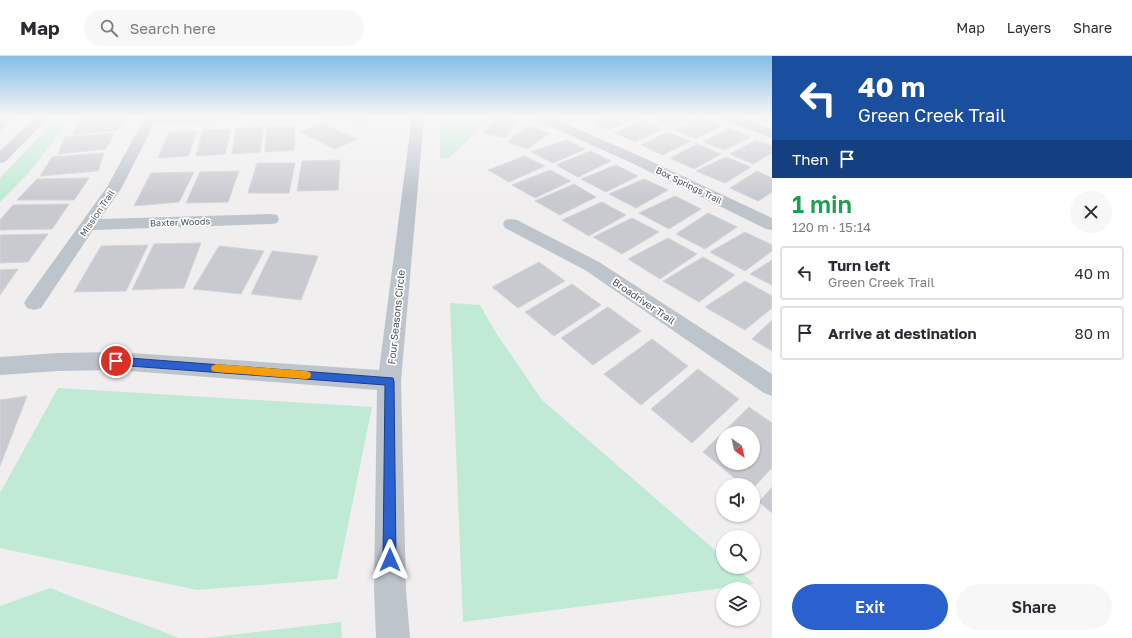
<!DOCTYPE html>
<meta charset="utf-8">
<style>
:root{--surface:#fff;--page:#f7f7f7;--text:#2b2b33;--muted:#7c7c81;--line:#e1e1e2;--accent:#2a61cf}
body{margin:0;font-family:"Golos Text",sans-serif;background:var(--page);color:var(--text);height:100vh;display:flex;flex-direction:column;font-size:15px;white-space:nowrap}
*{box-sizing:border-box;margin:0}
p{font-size:13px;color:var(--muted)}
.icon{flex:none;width:22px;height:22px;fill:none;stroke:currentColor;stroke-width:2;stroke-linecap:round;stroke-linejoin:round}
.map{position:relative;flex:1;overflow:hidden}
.sheet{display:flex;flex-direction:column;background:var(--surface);width:360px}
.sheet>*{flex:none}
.banner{background:#1a4fa0;color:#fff;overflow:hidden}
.needle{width:26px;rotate:146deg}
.fabs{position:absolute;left:716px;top:370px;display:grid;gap:8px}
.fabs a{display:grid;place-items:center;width:44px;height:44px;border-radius:50%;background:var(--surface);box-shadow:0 1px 3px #0004;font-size:20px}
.pin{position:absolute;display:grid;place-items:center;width:34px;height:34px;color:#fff;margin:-17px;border:2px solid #fff;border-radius:50%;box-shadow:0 1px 4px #0007}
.me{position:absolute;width:44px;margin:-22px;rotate:0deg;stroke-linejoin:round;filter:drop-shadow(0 0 3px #0008)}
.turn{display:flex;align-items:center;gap:14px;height:84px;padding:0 20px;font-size:18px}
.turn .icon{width:52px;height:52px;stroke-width:2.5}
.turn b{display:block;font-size:28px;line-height:34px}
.then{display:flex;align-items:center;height:38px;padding:0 20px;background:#0003;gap:8px;font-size:15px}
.round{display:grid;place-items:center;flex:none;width:42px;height:42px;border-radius:21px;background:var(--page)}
.headline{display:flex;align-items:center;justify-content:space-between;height:68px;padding:0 20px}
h1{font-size:24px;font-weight:600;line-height:30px;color:#1e9e55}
.cta{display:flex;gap:8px;margin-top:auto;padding:8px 20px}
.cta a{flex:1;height:46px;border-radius:24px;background:var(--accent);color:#fff;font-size:16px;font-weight:600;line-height:46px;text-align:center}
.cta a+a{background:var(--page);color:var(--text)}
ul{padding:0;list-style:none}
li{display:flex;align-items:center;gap:12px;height:54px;margin:0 8px 6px;padding:0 12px;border:2px solid var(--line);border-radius:4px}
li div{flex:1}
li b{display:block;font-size:15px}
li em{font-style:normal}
header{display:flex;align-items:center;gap:24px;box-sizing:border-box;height:56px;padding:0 20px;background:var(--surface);border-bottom:1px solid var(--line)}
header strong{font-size:19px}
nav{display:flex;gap:22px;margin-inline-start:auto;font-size:14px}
.search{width:280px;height:36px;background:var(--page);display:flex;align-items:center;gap:10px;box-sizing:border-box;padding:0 14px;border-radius:22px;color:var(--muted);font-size:15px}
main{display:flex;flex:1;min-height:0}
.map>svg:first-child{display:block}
.green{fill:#c0ead5}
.building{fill:#c9cad0;stroke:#d2d4d9;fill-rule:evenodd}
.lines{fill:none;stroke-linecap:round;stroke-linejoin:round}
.minor{fill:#bec4cc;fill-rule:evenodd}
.route{fill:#2a61cf;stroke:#1b3f87}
.slow{fill:#f59e0b}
.labels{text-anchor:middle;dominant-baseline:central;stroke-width:3.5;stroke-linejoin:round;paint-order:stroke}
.far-street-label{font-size:9px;fill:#484f5a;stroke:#fff}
.street-label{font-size:10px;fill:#484f5a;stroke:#fff}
</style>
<header>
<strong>Map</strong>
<div class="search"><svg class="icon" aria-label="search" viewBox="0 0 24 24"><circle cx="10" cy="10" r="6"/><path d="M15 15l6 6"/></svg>Search here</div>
<nav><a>Map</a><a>Layers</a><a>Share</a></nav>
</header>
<main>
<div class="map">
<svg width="772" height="582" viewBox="0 0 772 582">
<rect width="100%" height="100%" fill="#f0eeee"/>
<g class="green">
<polygon points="59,61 73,61 25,121 0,146 0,122"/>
<polygon points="440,61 492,61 449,102 440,102"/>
<polygon points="450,247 480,249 496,277 542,344 723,501 723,511 735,511 754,528 463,566"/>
<polygon points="58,332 372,351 337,523 197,534 0,492 0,437"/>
<polygon points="50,532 179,582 0,582 0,550"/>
<polygon points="341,566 342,582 205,582"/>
</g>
<g class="building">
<polygon points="125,61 118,74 72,79 79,64"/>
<polygon points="326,61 371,61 368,67 324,63"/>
<polygon points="496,61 517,65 505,82 482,77"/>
<polygon points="605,61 633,61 637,62 609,74 591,66"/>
<polygon points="656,61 692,61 673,70 653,62"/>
<polygon points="699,61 721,70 696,83 675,74"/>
<polygon points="752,61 772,61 772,64 768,66"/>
<polygon points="0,62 14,62 2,74 0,74"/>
<polygon points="642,64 662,73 635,86 615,77"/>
<polygon points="321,67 357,83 335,93 300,76"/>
<polygon points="295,70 294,94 265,96 267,71"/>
<polygon points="528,70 550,77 527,93 507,86"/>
<polygon points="264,71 260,96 232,98 236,72"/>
<polygon points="729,72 750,81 724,94 703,86"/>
<polygon points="231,73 225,98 196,100 203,74"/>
<polygon points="197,75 188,100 158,102 169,76"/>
<polygon points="668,76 690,85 663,99 641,89"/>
<polygon points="114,77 106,93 58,98 65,81"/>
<polygon points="566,84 585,93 553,107 531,96"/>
<polygon points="756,84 772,90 772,97 753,108 730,98"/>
<polygon points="697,88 721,98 694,113 670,102"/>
<polygon points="590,95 611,105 578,121 556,109"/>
<polygon points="104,97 98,115 40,120 52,101"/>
<polygon points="525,100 545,110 509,126 488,114"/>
<polygon points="726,101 751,111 725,127 696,115"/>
<polygon points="340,104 338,134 297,135 302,105"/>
<polygon points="257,107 295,107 289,137 248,137"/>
<polygon points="616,109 638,120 606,136 581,123"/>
<polygon points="550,114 571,125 535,142 512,129"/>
<polygon points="239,115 228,146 186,147 200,116"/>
<polygon points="757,115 772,122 772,136 758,145 730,132"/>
<polygon points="194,116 179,146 134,150 151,117"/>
<polygon points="89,122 74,144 17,144 37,123"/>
<polygon points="644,123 668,134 636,152 609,138"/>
<polygon points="574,128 596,141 560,159 535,145"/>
<polygon points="675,140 701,153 669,173 639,157"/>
<polygon points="602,146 626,159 589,180 562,164"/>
<polygon points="69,148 52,173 0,174 0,164 13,149"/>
<polygon points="708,157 737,171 705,193 676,178"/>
<polygon points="632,162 659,176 622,198 593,181"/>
<polygon points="745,176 772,189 772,195 745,215 710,196"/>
<polygon points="48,178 28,206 0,207 0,179"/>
<polygon points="668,182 697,198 660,223 628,203"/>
<polygon points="201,187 184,232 132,234 154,188"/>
<polygon points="148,189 126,235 74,236 101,190"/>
<polygon points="219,190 264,195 241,238 193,233"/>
<polygon points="272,195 318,200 301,244 251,238"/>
<polygon points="703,201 735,219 699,246 663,225"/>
<polygon points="772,204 772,229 750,218"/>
<polygon points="539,206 565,225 518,252 492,231"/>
<polygon points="18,213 0,239 0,214"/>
<polygon points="745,225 772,240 772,252 745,274 705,251"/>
<polygon points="572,228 601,249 554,280 525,256"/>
<polygon points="608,251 641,275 593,309 561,282"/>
<polygon points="772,264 772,295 752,283"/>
<polygon points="652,283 688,310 641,349 604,318"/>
<polygon points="698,313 739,343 692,387 651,353"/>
<polygon points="27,340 0,410 0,344"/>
<path d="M749 351 772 367V412L753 432V429H743L703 396ZM723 377H753V407H723Z"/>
<polygon points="772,431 772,457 759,446"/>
</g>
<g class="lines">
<g class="minor">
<polygon points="36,61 49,61 5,106 0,107 0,95"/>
<polygon points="145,61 239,61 237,64 233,65 154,68 122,131 100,163 271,158 277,159 279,163 277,167 271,168 93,174 41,252 34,254 27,252 24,247 27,242 107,131"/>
<polygon points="412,61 424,61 401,325 406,534 410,582 376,582 374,534 377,334 116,314 58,315 0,319 0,301 58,297 116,296 379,314"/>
<polygon points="534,61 550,61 642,101 772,162 772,174 766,173 632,107 536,64"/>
<polygon points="720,61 737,61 772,73 772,82 722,64"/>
<polygon points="511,163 517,164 599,206 772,318 772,340 764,337 585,214 505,172 503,168 505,164"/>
</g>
</g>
<linearGradient id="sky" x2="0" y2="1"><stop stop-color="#85bde6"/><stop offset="0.43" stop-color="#f8f7f7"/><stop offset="1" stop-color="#f8f7f7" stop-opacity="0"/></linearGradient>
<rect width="772" height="142" fill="url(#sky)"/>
<polygon class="route" points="116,301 393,322 394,325 396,504 394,509 390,511 385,509 383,504 385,329 116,309 112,308 111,305 112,302"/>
<polygon class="slow" points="216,308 306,315 310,316 311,319 310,322 306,323 216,316 212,315 211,312 212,310"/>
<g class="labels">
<g class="far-street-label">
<text transform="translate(689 129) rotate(26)">Box Springs Trail</text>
<text transform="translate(97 157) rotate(-56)">Mission Trail</text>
<text transform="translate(180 166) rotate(-2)">Baxter Woods</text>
</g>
<g class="street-label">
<text transform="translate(644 245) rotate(34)">Broadriver Trail</text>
<text transform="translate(396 261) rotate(-84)">Four Seasons Circle</text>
</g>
</g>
</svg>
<div class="fabs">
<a><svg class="needle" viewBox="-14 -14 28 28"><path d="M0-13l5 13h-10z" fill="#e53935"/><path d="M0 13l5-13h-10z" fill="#7c7c81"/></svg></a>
<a><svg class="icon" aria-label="sound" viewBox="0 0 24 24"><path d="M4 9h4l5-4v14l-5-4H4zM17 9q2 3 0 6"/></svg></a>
<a><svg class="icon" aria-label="search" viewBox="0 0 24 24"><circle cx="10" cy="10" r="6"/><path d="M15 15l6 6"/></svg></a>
<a><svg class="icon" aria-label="layers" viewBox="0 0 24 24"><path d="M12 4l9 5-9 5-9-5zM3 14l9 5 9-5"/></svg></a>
</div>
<div class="pin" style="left:116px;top:305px;background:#d93025"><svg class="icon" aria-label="arrive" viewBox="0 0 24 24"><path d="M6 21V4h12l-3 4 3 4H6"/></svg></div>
<svg class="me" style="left:390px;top:504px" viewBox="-20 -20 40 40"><path d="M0-17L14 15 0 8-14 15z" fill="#2a61cf" stroke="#fff" stroke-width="4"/></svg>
</div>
<section class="sheet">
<div class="banner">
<div class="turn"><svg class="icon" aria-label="left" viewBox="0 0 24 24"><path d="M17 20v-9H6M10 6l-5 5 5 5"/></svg><div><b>40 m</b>Green Creek Trail</div></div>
<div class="then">Then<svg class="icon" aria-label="arrive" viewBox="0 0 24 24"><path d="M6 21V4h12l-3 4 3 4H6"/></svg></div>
</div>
<div class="headline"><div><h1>1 min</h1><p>120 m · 15:14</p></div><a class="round"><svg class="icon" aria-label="close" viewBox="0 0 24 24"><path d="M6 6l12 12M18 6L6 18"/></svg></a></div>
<ul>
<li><svg class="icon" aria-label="left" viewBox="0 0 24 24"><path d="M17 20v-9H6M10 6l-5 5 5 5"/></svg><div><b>Turn left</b><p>Green Creek Trail</p></div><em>40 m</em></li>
<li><svg class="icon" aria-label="arrive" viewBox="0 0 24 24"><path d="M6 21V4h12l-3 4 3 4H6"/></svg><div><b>Arrive at destination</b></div><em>80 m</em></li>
</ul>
<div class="cta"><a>Exit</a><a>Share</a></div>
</section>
</main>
